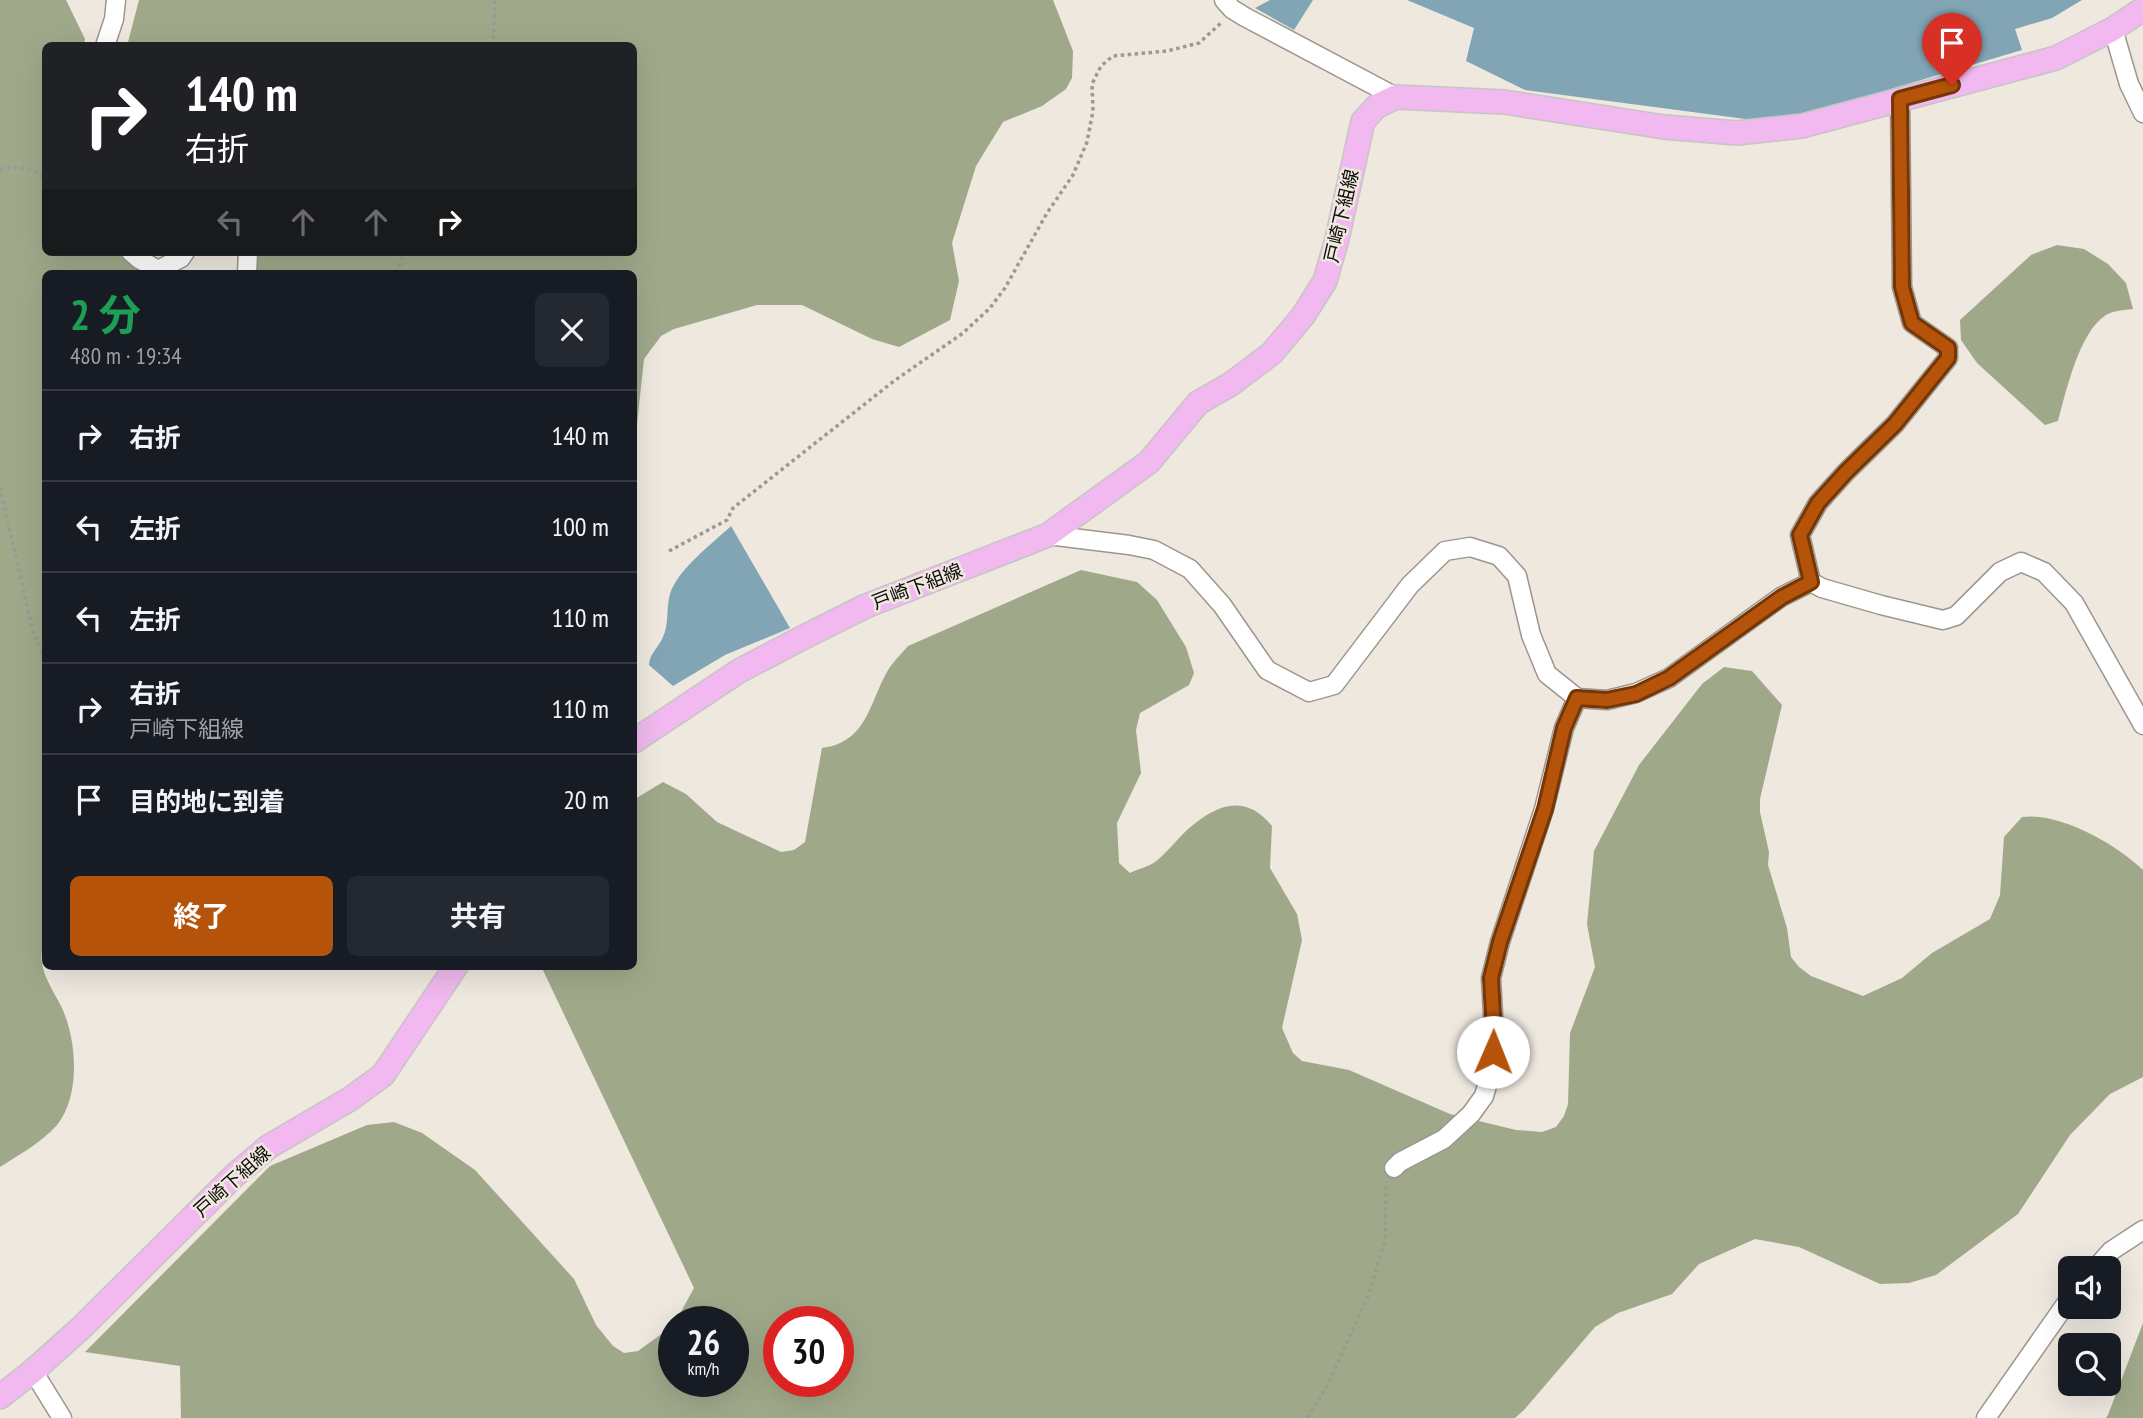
<!DOCTYPE html>
<html lang="ja">
<meta charset="utf-8">
<style>
:root{--surface:#171b24;--page:#242831;--text:#f1f3f6;--muted:#9ea1a6;--line:#363941;--accent:#b45309}
body{margin:0;font-family:"PT Sans Narrow","Noto Sans JP",sans-serif;background:var(--page);color:var(--text);height:100vh;display:flex;flex-direction:column;font-size:26px;white-space:nowrap}
*{box-sizing:border-box;margin:0}
p{font-size:23px;color:var(--muted)}
.icon{flex:none;width:38px;height:38px;fill:none;stroke:currentColor;stroke-width:2;stroke-linecap:round;stroke-linejoin:round}
.map{position:relative;flex:1;overflow:hidden}
.panel{position:absolute;left:42px;top:270px;width:595px;height:700px;display:flex;flex-direction:column;background:var(--surface);border-radius:10px;box-shadow:0 7px 28px #0002}
.panel>*{flex:none}
.banner{position:absolute;left:42px;top:42px;width:595px;height:214px;border-radius:10px;box-shadow:0 7px 28px #0002;background:#202124;color:#fff;overflow:hidden}
.tools{position:absolute;left:2058px;top:1256px;display:grid;gap:14px}
.tools a{display:grid;place-items:center;width:63px;height:63px;border-radius:10px;background:var(--surface);box-shadow:0 7px 28px #0002;font-size:35px}
.speed{position:absolute;left:658px;top:1306px;display:flex;gap:14px;font-size:35px;font-weight:700;text-align:center}
.speed>*{display:grid;place-content:center;width:91px;height:91px;border-radius:50%;background:var(--surface);box-shadow:0 7px 28px #0002;line-height:1}
.speed small{font-size:18px;font-weight:400}
.speed .limit{border:10px solid #d22;background:#fff;color:#111}
.pin{position:absolute;display:grid;place-items:center;width:60px;height:60px;color:#fff;margin:-72px -30px;border-radius:50% 50% 50% 0;rotate:-45deg;box-shadow:0 0 7px #0007}
.pin .icon{rotate:45deg}
.me{position:absolute;width:77px;margin:-38px;rotate:1deg;stroke-linejoin:round;filter:drop-shadow(0 0 5px #0008)}
.turn{display:flex;align-items:center;gap:24px;height:147px;padding:0 28px;font-size:32px}
.turn .icon{width:91px;height:91px;stroke-width:2.5}
.turn b{display:block;font-size:49px;line-height:60px}
.lanes{display:flex;align-items:center;height:66px;padding:0 28px;background:#0003;justify-content:center;gap:35px;direction:ltr}
.lanes .off{opacity:.35}
.round{display:grid;place-items:center;flex:none;width:74px;height:74px;border-radius:10px;background:var(--page)}
.head{display:flex;align-items:center;justify-content:space-between;height:119px;padding:0 28px}
h1{font-size:42px;font-weight:700;line-height:52px;color:#1e9e55}
.button{display:flex;gap:14px;margin-top:auto;padding:14px 28px}
.button a{flex:1;height:80px;border-radius:10px;background:var(--accent);color:#fff;font-size:28px;font-weight:700;line-height:80px;text-align:center}
.button a+a{background:var(--page);color:var(--text)}
ul{padding:0;list-style:none}
li{display:flex;align-items:center;gap:21px;height:91px;padding:0 28px;border-top:2px solid var(--line)}
li div{flex:1}
li b{display:block;font-size:26px}
li em{font-style:normal}
.map>svg:first-child{display:block}
.forest{fill:#9fa98a;fill-rule:evenodd}
.water{fill:#81a5b5}
.lines{fill:none;stroke-linecap:round;stroke-linejoin:round}
.minor-casing{stroke:#9c968e;stroke-width:21}
.major-casing{stroke:#c5c5c4;stroke-width:26}
.path{stroke:#9d9992;stroke-width:3.5;stroke-dasharray:3.5 3.5;stroke-linecap:butt}
.minor{stroke:#fff;stroke-width:18}
.major{stroke:#f1b9ef;stroke-width:23}
.route-casing{stroke:#753606;stroke-width:18}
.route{stroke:#b45309;stroke-width:12}
.labels{text-anchor:middle;dominant-baseline:central;stroke-width:5;stroke-linejoin:round;paint-order:stroke}
.street-label{font-size:19px;fill:#0e0c09;stroke:#eee8df}
</style>
<div class="map">
<svg width="2143" height="1418" viewBox="0 0 2143 1418">
<rect width="100%" height="100%" fill="#eee8df"/>
<g class="forest">
<path d="M0 0H66L85 39 84 45 46 46V252H152L159 268V273H46V941C33 963 51 986 61 1006 77 1039 81 1095 57 1125 41 1143 20 1154 0 1167Z"/>
<polygon points="139,0 1053,0 1073,51 1072,78 1066,89 1042,106 1003,122 976,166 952,243 959,281 950,320 899,347 872,339 802,305 757,305 674,329 661,336 644,359 634,453 634,273 251,273 255,252 634,252 634,46 127,46"/>
<path d="M2057 245 2084 249 2108 264 2126 283 2133 309C2124 310 2112 311 2106 315 2079 332 2066 392 2058 421L2045 425 1977 363 1961 340 1960 320 2031 255Z"/>
<path d="M1081 570 1137 582 1157 600 1186 647 1194 673 1189 685 1140 713 1136 730 1141 773 1117 823 1119 863 1130 873C1138 869 1148 867 1155 862 1167 853 1176 840 1187 830 1215 805 1245 792 1272 826L1270 868 1297 914 1302 940 1282 1028 1293 1053 1302 1061 1349 1070 1450 1114 1516 1130 1542 1132 1556 1127 1564 1116 1568 1104 1570 1033 1595 967 1587 924 1594 851 1639 765 1702 684 1724 667 1752 671 1782 705 1760 799V812L1769 852 1768 865 1787 928 1791 957 1799 967 1811 976 1863 996 1902 978 1932 953 1990 919 2000 895 2004 837 2022 817C2060 812 2116 844 2143 870V1077L2110 1094 2070 1135 2018 1214 1936 1275 1909 1283 1880 1284 1799 1247 1755 1239 1699 1264 1672 1294 1618 1313 1595 1327 1524 1410 1515 1418H181L180 1366 85 1352 270 1166 367 1125 394 1122 422 1133 475 1170 574 1279 596 1325 613 1346 624 1353 638 1351 674 1325V1381H733V1321H676L694 1288 541 966H634V800L635 799 663 782 686 794 717 822 781 852 794 850 805 842 822 748C869 742 869 700 890 667 895 660 902 653 908 646ZM779 1321H838V1381H779Z"/>
<polygon points="2143,1323 2143,1418 2106,1418 2108,1415"/>
</g>
<g class="water">
<polygon points="1270,0 1313,0 1294,30 1255,8"/>
<polygon points="1407,0 2082,0 2052,18 2015,29 2022,50 1797,117 1753,120 1525,90 1466,61 1474,28"/>
<path d="M731 526 790 628 725 655 673 686 649 665C649 654 659 647 663 637 669 624 666 608 670 594 678 569 712 544 731 526Z"/>
</g>
<g class="lines">
<defs>
<g id="minor">
<polyline points="1224,0 1232,9 1245,17 1396,97"/>
<polyline points="2113,29 2129,84 2143,113"/>
<polyline points="105,46 114,19 116,0"/>
<polyline points="131,252 139,259 158,270 181,258 185,252"/>
<polyline points="247,273 248,252"/>
<polyline points="1048,535 1129,545 1154,550 1190,569 1222,605 1267,670 1309,692 1334,685 1410,585 1445,551 1470,547 1499,556 1517,576 1531,635 1547,674 1577,698 1607,700 1636,693 1669,678 1781,597 1811,582"/>
<polyline points="1811,582 1800,535 1818,503 1846,472 1895,424 1948,358 1948,348 1912,323 1902,287 1900,99"/>
<polyline points="1811,582 1822,588 1881,605 1943,620 1956,616 2000,572 2021,562 2044,572 2074,603 2143,725"/>
<polyline points="1394,1168 1400,1162 1444,1139 1471,1114 1484,1096 1491,1072 1494,1033 1491,978 1500,942 1544,809 1564,728 1577,698"/>
<polyline points="2095,1269 2111,1251 2143,1230"/>
<polyline points="33,1371 62,1418"/>
<polyline points="1986,1418 2070,1298"/>
</g>
<g id="major">
<polyline points="634,741 739,671 804,637 866,606 1048,535 1149,462 1198,403 1231,384 1272,353 1303,316 1325,281 1337,239 1363,121 1377,106 1396,97 1504,102 1664,127 1737,133 1802,126 2056,58 2113,29 2143,9"/>
<polyline points="0,1397 33,1371 82,1327 235,1175 268,1147 350,1099 383,1075 456,966"/>
</g>
</defs>
<use href="#minor" class="minor-casing"/>
<use href="#major" class="major-casing"/>
<g class="path">
<polyline points="493,46 495,0"/>
<path d="M0 170C15 164 34 169 46 179"/>
<polyline points="396,273 405,252"/>
<polyline points="0,487 33,632 46,660"/>
<polyline points="669,551 727,520 733,508 894,381 963,333 990,308 1005,288 1047,213 1073,175 1087,142 1093,111 1092,84 1101,66 1113,56 1167,51 1199,43 1221,23"/>
<polyline points="1308,1418 1328,1384 1368,1296 1385,1241 1386,1182"/>
</g>
<use href="#minor" class="minor"/>
<use href="#major" class="major"/>
</g>
<g class="lines">
<defs>
<polyline id="route" points="1493,1052 1494,1033 1491,978 1500,942 1545,809 1564,728 1577,698 1607,700 1636,694 1669,678 1782,597 1811,582 1800,535 1818,503 1846,472 1895,424 1948,358 1948,348 1912,323 1902,287 1900,99 1952,85"/>
</defs>
<use href="#route" class="route-casing"/>
<use href="#route" class="route"/>
</g>
<g class="labels">
<g class="street-label">
<text transform="translate(1341 216) rotate(-77)">戸崎下組線</text>
<text transform="translate(917 586) rotate(-21)">戸崎下組線</text>
<text transform="translate(232 1181) rotate(-42)">戸崎下組線</text>
</g>
</g>
</svg>
<div class="tools">
<a><svg class="icon" aria-label="sound" viewBox="0 0 24 24"><path d="M4 9h4l5-4v14l-5-4H4zM17 9q2 3 0 6"/></svg></a>
<a><svg class="icon" aria-label="search" viewBox="0 0 24 24"><circle cx="10" cy="10" r="6"/><path d="M15 15l6 6"/></svg></a>
</div>
<div class="speed"><div>26<small>km/h</small></div><div class="limit">30</div></div>
<div class="pin" style="left:1952px;top:85px;background:#d93025"><svg class="icon" aria-label="arrive" viewBox="0 0 24 24"><path d="M6 21V4h12l-3 4 3 4H6"/></svg></div>
<svg class="me" style="left:1493px;top:1052px" viewBox="-20 -20 40 40"><circle r="19" fill="#fff"/><path d="M0-13L10 11 0 6-10 11z" fill="#b45309"/></svg>
<div class="banner">
<div class="turn"><svg class="icon" aria-label="right" viewBox="0 0 24 24"><path d="M7 20v-9h11M14 6l5 5-5 5"/></svg><div><b>140 m</b>右折</div></div>
<div class="lanes"><svg class="icon off" aria-label="left" viewBox="0 0 24 24"><path d="M17 20v-9H6M10 6l-5 5 5 5"/></svg><svg class="icon off" aria-label="ahead" viewBox="0 0 24 24"><path d="M12 20V5M6 11l6-6 6 6"/></svg><svg class="icon off" aria-label="ahead" viewBox="0 0 24 24"><path d="M12 20V5M6 11l6-6 6 6"/></svg><svg class="icon" aria-label="right" viewBox="0 0 24 24"><path d="M7 20v-9h11M14 6l5 5-5 5"/></svg></div>
</div>
<section class="panel">
<div class="head"><div><h1>2 分</h1><p>480 m · 19:34</p></div><a class="round"><svg class="icon" aria-label="close" viewBox="0 0 24 24"><path d="M6 6l12 12M18 6L6 18"/></svg></a></div>
<ul>
<li><svg class="icon" aria-label="right" viewBox="0 0 24 24"><path d="M7 20v-9h11M14 6l5 5-5 5"/></svg><div><b>右折</b></div><em>140 m</em></li>
<li><svg class="icon" aria-label="left" viewBox="0 0 24 24"><path d="M17 20v-9H6M10 6l-5 5 5 5"/></svg><div><b>左折</b></div><em>100 m</em></li>
<li><svg class="icon" aria-label="left" viewBox="0 0 24 24"><path d="M17 20v-9H6M10 6l-5 5 5 5"/></svg><div><b>左折</b></div><em>110 m</em></li>
<li><svg class="icon" aria-label="right" viewBox="0 0 24 24"><path d="M7 20v-9h11M14 6l5 5-5 5"/></svg><div><b>右折</b><p>戸崎下組線</p></div><em>110 m</em></li>
<li><svg class="icon" aria-label="arrive" viewBox="0 0 24 24"><path d="M6 21V4h12l-3 4 3 4H6"/></svg><div><b>目的地に到着</b></div><em>20 m</em></li>
</ul>
<div class="button"><a>終了</a><a>共有</a></div>
</section>
</div>
